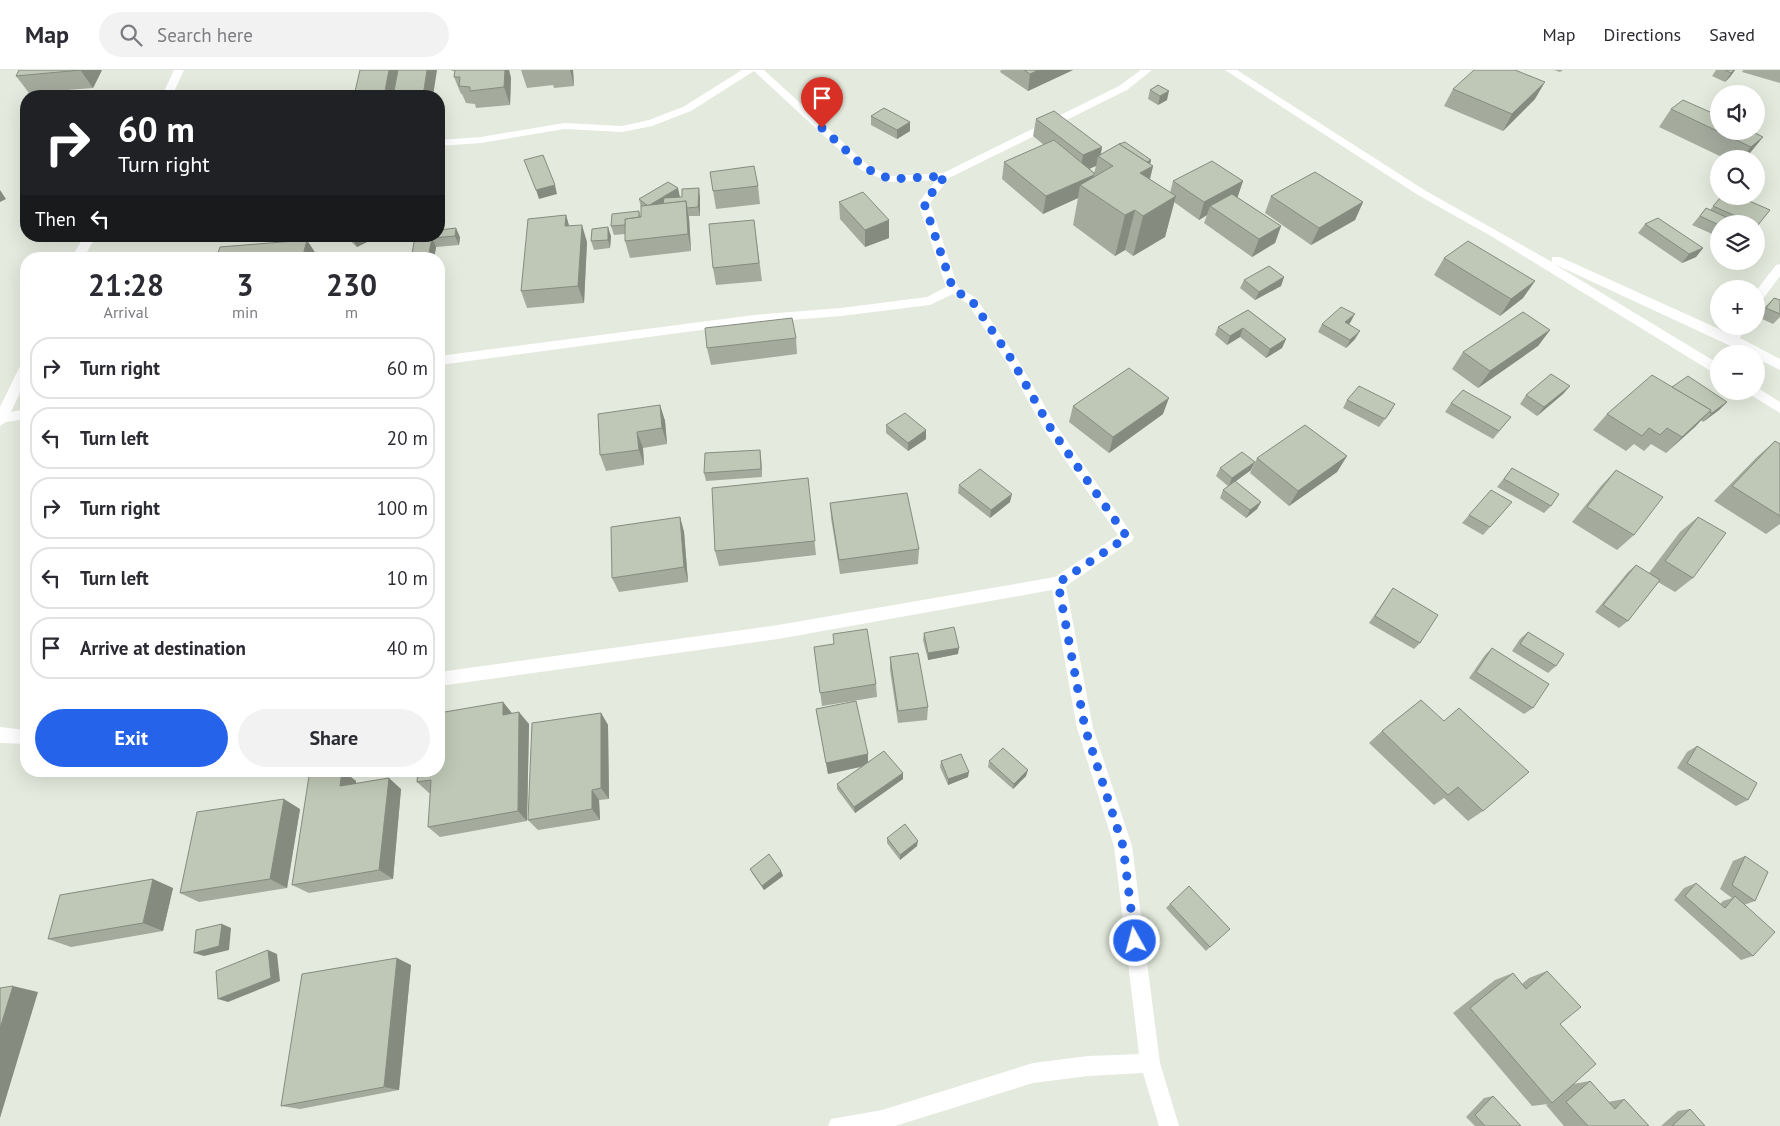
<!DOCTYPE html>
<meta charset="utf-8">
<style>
:root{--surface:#fff;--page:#f2f2f3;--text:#2b2b33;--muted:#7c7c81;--line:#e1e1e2;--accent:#2563eb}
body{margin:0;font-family:"PT Sans",sans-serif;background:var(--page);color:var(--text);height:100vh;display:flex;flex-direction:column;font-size:19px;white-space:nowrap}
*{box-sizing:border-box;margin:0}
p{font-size:16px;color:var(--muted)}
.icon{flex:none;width:28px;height:28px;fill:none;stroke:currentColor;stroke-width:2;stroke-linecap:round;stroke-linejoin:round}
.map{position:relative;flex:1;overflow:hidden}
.details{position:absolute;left:20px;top:182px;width:425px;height:525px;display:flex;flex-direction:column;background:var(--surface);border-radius:20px;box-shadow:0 5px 20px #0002}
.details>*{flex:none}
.hud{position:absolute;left:20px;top:20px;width:425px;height:152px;border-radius:20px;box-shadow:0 5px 20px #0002;background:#202124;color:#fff;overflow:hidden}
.fabs{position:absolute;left:1710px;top:15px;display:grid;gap:10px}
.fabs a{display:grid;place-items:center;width:55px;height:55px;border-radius:50%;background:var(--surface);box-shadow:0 5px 20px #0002;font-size:25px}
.pin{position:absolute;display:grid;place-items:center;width:42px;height:42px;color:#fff;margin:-51px -21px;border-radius:50% 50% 50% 0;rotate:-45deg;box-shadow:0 0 5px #0007}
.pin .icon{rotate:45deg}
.me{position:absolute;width:55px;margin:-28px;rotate:353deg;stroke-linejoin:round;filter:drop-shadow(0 0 4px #0008)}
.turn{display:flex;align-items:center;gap:18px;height:105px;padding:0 15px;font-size:22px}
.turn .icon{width:65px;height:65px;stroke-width:2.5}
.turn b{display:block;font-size:35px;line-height:42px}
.then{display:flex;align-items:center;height:48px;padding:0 15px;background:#0003;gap:10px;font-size:19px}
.eta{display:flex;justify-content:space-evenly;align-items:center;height:85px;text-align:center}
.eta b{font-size:30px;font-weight:800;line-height:35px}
.button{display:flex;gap:10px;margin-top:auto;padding:10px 15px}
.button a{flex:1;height:58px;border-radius:30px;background:var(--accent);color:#fff;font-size:20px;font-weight:800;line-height:58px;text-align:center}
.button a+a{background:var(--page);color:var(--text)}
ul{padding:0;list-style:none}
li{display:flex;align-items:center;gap:15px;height:62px;margin:0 10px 8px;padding:0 5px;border:2px solid var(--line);border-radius:20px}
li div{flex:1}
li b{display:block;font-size:19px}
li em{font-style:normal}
header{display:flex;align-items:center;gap:30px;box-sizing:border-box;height:70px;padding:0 25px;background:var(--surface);border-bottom:1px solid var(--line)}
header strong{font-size:24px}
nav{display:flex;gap:28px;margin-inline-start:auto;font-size:18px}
.search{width:350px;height:45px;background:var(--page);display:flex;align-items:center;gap:12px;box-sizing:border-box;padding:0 18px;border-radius:28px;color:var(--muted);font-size:19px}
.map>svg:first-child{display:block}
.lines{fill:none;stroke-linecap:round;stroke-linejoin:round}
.street{fill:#fff;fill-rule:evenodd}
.wall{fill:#a4ab9d;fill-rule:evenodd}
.shaded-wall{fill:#868b7f}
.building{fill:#bfc7b6;stroke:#868b7f}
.route{stroke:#2563eb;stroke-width:9;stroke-dasharray:0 16.2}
</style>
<header>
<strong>Map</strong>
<div class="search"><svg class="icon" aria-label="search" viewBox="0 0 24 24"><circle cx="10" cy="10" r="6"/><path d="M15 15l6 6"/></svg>Search here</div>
<nav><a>Map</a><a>Directions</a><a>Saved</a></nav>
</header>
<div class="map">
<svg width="1780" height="1056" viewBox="0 0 1780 1056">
<rect width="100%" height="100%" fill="#e4eadd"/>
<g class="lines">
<g class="street">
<polygon points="174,0 184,0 172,26 162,26"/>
<polygon points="742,0 764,0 869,96 891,106 943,103 1119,16 1141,0 1152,0 1127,20 949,108 930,133 958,217 976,228 1016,287 1056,355 1134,467 1132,471 1066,516 1093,658 1132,776 1160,993 1179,1056 1159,1056 1143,1003 1088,1006 1033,1013 895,1056 828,1056 831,1049 882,1040 1033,993 1088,986 1139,984 1114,776 1077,658 1052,520 778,569 439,616 439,602 778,555 1055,507 1118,465 1046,363 1007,293 968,234 953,224 930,235 841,246 754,253 439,295 439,286 754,245 841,238 927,227 946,217 918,133 936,110 889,112 861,100 754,1 691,41 652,56 622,62 564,59 481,73 439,76 439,70 481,67 564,53 622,56 649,50 683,37"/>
<polygon points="1225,0 1237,0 1426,121 1552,192 1552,187 1560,187 1730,264 1735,256 1747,256 1740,268 1780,289 1780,300 1756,288 1756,284 1748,284 1554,194 1719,294 1719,305 1714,303 1491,166 1418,125"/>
<polygon points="84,166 96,166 83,189 71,189"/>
<polygon points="1780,194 1780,206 1760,233 1756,234 1756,221 1776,195"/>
<polygon points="26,292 26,310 11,342 26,339 26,349 6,352 0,356 0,337 21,294"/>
<polygon points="1756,317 1780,332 1780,343 1749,324 1748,321 1756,321"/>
<polygon points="0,657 26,660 26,674 0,673"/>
</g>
</g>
<g class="wall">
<polygon points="19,0 102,0 93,18 29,23 16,6"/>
<polygon points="451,0 509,0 511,8 510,35 476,38 475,34 466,33 462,24 461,24 454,7 455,1 452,1"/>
<polygon points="521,0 573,0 574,16 554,18 553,15 527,18"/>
<polygon points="1001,0 1073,0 1028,21 1000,2"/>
<polygon points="1554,0 1563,0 1560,2"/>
<polygon points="1716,0 1735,0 1730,7 1725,12 1712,6"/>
<polygon points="1743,0 1780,0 1780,13 1742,2"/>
<polygon points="1453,19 1535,29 1503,61 1444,36"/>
<polygon points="1150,20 1167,30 1158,35 1148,29"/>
<polygon points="1671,39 1763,67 1749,84 1743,89 1726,89 1659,57"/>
<polygon points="871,46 910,52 910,61 897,69 871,55"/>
<path d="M1036 49 1102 77 1101 84 1151 90 1150 94 1153 96 1150 109 1170 123 1173 111H1243L1237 127 1281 156 1275 173 1252 187 1204 153 1207 145 1199 150 1174 132 1165 167 1133 186 1125 180 1115 186 1073 155 1078 128 1043 144 1002 109 1004 92 1044 75 1033 66ZM1096 96 1094 103 1089 98Z"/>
<polygon points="710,102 758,116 760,134 716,139"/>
<polygon points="1271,126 1363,132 1355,150 1311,175 1265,143"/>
<polygon points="1722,126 1770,140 1756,157 1756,154 1719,154 1719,167 1692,155 1706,138 1710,140"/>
<polygon points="680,127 700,127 700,146 689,146 691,181 630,188 625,171 625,164 614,165 611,156 639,141 641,147 641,138 639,129"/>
<polygon points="839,132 889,168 865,177 840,149"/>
<polygon points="566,145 569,156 587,172 584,233 527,238 521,221"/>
<polygon points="754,150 762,211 716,215 713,198"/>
<polygon points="1645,154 1703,178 1696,187 1682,193 1638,163"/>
<polygon points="439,160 460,167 459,175 436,177 434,189 414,189 412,184"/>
<polygon points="345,166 379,166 357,177"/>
<polygon points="611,166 610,178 594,180 591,171"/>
<polygon points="1444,188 1535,211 1523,228 1500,246 1434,205"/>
<polygon points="1284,207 1281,216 1255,230 1240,218 1244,210"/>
<polygon points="1774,228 1780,230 1780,247 1773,254 1758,247 1766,236"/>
<polygon points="1248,240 1286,269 1282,278 1266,288 1240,267 1227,275 1215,265 1218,257"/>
<polygon points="1350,253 1349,254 1355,269 1346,278 1318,262 1322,254"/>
<polygon points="1550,260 1538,276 1478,318 1452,299 1463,282"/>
<polygon points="796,268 797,284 711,295 707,278"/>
<polygon points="1570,316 1563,324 1537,346 1520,334 1526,325"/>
<polygon points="1672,317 1727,332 1719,340 1703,352 1701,350 1666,383 1651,374 1644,381 1634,374 1626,381 1593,360 1607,344"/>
<polygon points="1347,330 1395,334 1379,357 1343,338"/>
<polygon points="1451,333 1511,347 1493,369 1445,342"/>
<polygon points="660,335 665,351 667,374 643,378 644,395 606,401 600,385"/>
<polygon points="1073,336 1163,344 1109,383 1069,352"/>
<polygon points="886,355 926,369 908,381 886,363"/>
<polygon points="1775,371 1780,374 1780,454 1766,464 1714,431 1757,387"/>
<polygon points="760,380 761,388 762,407 706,411 704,403"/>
<polygon points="1347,386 1337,402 1289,436 1250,403 1257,388"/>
<polygon points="1220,398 1251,400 1235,412 1261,432 1257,439 1246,448 1220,428 1223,420 1228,416 1216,406"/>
<polygon points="1512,398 1551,436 1544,443 1497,417"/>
<polygon points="1616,400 1634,465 1617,480 1572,452 1601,416"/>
<polygon points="808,408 816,485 719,496 715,481"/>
<polygon points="959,415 1010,432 990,448 958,423"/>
<polygon points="1512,432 1483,465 1462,453 1469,445"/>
<polygon points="830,433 919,479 918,494 840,504 831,448"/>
<polygon points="680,447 684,462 688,512 619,522 612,508"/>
<polygon points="1698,447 1693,508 1675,522 1658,512 1628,551 1619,558 1595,542 1628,502 1636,495 1649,503 1680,462"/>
<polygon points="1393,518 1420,573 1414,579 1369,553"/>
<polygon points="1528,562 1556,596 1548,603 1512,581 1520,569"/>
<polygon points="924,563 958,584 928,590 923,570"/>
<polygon points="814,577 876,614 877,627 822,636"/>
<polygon points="1492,578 1533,638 1524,644 1469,608 1485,585"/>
<polygon points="890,587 928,637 927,650 898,653 890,600"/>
<polygon points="1421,630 1483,741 1468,751 1444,728 1434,735 1369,673 1382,661"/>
<polygon points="503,632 512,643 529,654 527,751 440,767 428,757 431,723 429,723 417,712"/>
<polygon points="816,639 868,684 868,692 903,703 903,709 855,743 837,719 837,714 861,697 828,704"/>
<polygon points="601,643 608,655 609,729 599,730 600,750 538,760 528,750"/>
<polygon points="1697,676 1748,730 1736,736 1677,698 1687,682"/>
<polygon points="941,691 968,707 948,715 940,697"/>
<polygon points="989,691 1026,706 1013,719 988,697"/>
<polygon points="336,701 343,701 356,711 356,713 401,719 393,809 309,823 292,815"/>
<polygon points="300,739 287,818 199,832 180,823"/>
<polygon points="887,768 917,776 900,790 887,773"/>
<polygon points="1745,786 1755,831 1744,835 1753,886 1741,890 1674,830 1684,818 1696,813 1720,834 1723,831 1732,828 1720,819 1733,791"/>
<polygon points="750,799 781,801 783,806 764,820 752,803"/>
<polygon points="173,818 163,861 71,877 48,869"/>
<polygon points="1170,834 1210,877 1206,881 1166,838"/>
<polygon points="411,895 399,1020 300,1039 281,1036"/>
<polygon points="1547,901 1573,1014 1590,1011 1608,1032 1624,1029 1649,1056 1564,1056 1546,1035 1548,1034 1532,1036 1453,943 1495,910 1513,903 1522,914 1529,908"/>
<polygon points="1493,1026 1521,1056 1475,1056 1466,1047 1484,1028"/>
<polygon points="1690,1039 1705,1056 1661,1056 1678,1041"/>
</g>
<g class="shaded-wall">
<polygon points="81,0 102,0 93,18 81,1"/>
<polygon points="389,0 399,0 395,26 384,26"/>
<polygon points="427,0 437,0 433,26 423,26"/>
<polygon points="505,0 509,0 511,8 510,35 504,17"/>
<polygon points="570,0 573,0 574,16"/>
<polygon points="1038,0 1073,0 1028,21 1030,4"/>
<polygon points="1734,0 1735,0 1730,7 1725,12 1731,3"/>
<polygon points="1545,12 1535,29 1503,61 1512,44"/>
<polygon points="1169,21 1167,30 1158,35 1160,26"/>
<polygon points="910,52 910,61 897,69 897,60"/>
<polygon points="1763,67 1749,84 1743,89 1741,89 1751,77"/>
<polygon points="1102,77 1100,87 1098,86 1096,96 1080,103 1083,85"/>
<polygon points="1151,90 1149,98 1153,96 1143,137 1135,140 1125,180 1115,186 1125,145 1131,100"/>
<polygon points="1094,105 1090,122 1080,115 1078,128 1043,144 1046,126"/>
<polygon points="1243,111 1237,129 1210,136 1207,145 1199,150 1204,132"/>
<polygon points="555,115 557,124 539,129 536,120"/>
<polygon points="678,118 680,127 650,144 648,136"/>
<polygon points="699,118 700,127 700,146 698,137"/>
<polygon points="0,120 6,129 0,132"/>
<polygon points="1176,126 1165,167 1133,186 1143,146"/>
<polygon points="686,131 689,149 691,181 688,164"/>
<polygon points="1363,132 1355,150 1311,175 1319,158"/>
<polygon points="566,145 571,163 565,156"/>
<polygon points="889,150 889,168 865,177 865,160"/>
<polygon points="582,155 587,172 584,233 578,216"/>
<polygon points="1281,156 1275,173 1252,187 1259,169"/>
<polygon points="608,157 611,166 610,178 608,170"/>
<polygon points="456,158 460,167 459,175 455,166"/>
<polygon points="351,166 379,166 357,177"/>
<polygon points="432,168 436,177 434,189 432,189 429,183"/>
<polygon points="307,170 318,187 317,189 302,189"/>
<polygon points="1703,178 1696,187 1682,193 1689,184"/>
<polygon points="1284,207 1281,216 1255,230 1259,222"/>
<polygon points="1535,211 1523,228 1500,246 1511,229"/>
<polygon points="1355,244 1350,253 1341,261 1345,252"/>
<polygon points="1243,258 1240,267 1227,275 1230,266"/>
<polygon points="1550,260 1538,276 1478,318 1490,301"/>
<polygon points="1360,261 1355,269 1346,278 1350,270"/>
<polygon points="1286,269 1282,278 1266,288 1270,279"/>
<polygon points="1570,316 1563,324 1537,346 1544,337"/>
<polygon points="1169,328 1163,344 1109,383 1113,367"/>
<polygon points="1727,332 1719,340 1703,352 1712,343"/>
<polygon points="1395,334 1390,343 1379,357 1385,349"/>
<polygon points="660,335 665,351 667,374 662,358"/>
<polygon points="1711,340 1695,357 1666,383 1682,367"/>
<polygon points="926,360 926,369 908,381 908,373"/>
<polygon points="637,362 643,378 644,395 639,380"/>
<polygon points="760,380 761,388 762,407 761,399"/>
<polygon points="1347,386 1337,402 1289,436 1298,421"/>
<polygon points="1255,392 1251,400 1229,416 1232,408"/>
<polygon points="1012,424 1010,432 990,448 991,440"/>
<polygon points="1261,432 1257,439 1246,448 1250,440"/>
<polygon points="680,447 684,462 688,512 684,497"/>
<polygon points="959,578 958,584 928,590 928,583"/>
<polygon points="503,632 513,645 503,645"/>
<polygon points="519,642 529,654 527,751 518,741"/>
<polygon points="601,643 608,655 609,729 601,718"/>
<polygon points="868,684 868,695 828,704 826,693"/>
<polygon points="1028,700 1026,706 1013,719 1014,714"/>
<polygon points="342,701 343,701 356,711 354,726 340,716"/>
<polygon points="969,702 968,707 948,715 948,709"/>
<polygon points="903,703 903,709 855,743 854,737"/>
<polygon points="389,708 401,719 393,809 379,800"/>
<polygon points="592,720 599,730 600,750 592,739"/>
<polygon points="284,729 300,739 287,818 270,809"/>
<polygon points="918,771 917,776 900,790 900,785"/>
<polygon points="781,801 783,806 764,820 762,816"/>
<polygon points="153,809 173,818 163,861 143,853"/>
<polygon points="222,854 231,858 229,880 204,886 194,883"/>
<polygon points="268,880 277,884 280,911 228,932 218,929"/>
<polygon points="397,888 411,895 399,1020 384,1017"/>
<polygon points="13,916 38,922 0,1048 0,958"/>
</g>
<g class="building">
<polygon points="19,0 81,0 16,6"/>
<polygon points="360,0 389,0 384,26 354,26"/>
<polygon points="398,0 427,0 423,26 393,26"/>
<polygon points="455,0 505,0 504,17 470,21 470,17 459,16 460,7 454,7"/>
<polygon points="1024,0 1038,0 1030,4"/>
<polygon points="1474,0 1515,0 1545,12 1512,44 1453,19"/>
<polygon points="1725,0 1734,0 1731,3"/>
<polygon points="1158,15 1169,21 1160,26 1150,20"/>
<polygon points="1683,30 1719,46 1719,61 1751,61 1763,67 1751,77 1671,39"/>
<polygon points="884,38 910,52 897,60 871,46"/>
<polygon points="1054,41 1102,77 1083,85 1036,49"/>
<polygon points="1054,70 1094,103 1094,105 1046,126 1004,92"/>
<polygon points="1125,72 1151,90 1147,92 1119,74"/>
<polygon points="1119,74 1153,96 1140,103 1176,126 1143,146 1135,140 1125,145 1080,115 1113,96 1098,86"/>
<polygon points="543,85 555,115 536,120 524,90"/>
<polygon points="1212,91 1243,111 1204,132 1173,111"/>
<polygon points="754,96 758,116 713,121 710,102"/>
<polygon points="1315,102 1363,132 1319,158 1271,126"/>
<polygon points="668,112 678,118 648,136 639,129"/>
<polygon points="699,118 698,137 687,138 686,131 663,134 664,128 682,127 682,119"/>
<polygon points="863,122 889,150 865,160 839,132"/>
<polygon points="1232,124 1281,156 1259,169 1210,136"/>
<polygon points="1722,126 1738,126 1770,140 1758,155 1756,155 1756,154 1754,154 1713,136"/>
<polygon points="686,131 688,164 625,171 625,149 641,147 641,136"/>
<polygon points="1706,138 1741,154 1719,154 1719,155 1700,146"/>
<polygon points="639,141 639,147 625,149 625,155 611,156 612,144"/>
<polygon points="566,145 565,156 582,155 578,216 521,221 528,149"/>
<polygon points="1658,148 1703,178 1689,184 1645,154"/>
<polygon points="754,150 759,193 713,198 709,154"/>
<polygon points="608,157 608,170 591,171 592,159"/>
<polygon points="456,158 455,166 432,168 429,183 412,184 415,166 439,166 439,160"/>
<polygon points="307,170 302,189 216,189 220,177"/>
<polygon points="1468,171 1535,211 1511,229 1444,188"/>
<polygon points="1269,196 1284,207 1259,222 1244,210"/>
<polygon points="1774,228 1780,230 1780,244 1766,238"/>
<polygon points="1341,237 1355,244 1345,252 1360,261 1350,270 1322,254"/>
<polygon points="1248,240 1286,269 1270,279 1243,258 1230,266 1218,257"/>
<polygon points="1523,242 1550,260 1490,301 1463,282"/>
<polygon points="792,248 796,268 707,278 705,258"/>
<polygon points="1129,298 1169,328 1113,367 1073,336"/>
<polygon points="1551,304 1570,316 1544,337 1526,325"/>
<polygon points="1652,305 1711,340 1682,367 1667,358 1660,365 1649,358 1642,366 1607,344"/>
<polygon points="1688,306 1727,332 1712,343 1710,342 1711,340 1672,317"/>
<polygon points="1359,316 1395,334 1385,349 1347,330"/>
<polygon points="1463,320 1511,347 1499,361 1451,333"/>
<polygon points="660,335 662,358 637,362 639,380 600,385 598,344"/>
<polygon points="905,343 926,360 908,373 886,355"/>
<polygon points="1305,355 1347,386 1298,421 1257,388"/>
<polygon points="1775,371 1780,374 1780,446 1732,416"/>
<polygon points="760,380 761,399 704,403 705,383"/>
<polygon points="1242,382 1255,392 1232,408 1220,398"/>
<polygon points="1512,398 1559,424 1551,436 1504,409"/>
<polygon points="980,399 1012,424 991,440 959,415"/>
<polygon points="1616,400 1663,427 1634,465 1587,437"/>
<polygon points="808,408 815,471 715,481 712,418"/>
<polygon points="1235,411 1261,432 1250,440 1223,420"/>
<polygon points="1491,420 1512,432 1490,457 1469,445"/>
<polygon points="907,423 919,479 839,490 830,433"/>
<polygon points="680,447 684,497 612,508 611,457"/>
<polygon points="1698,447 1726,463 1693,508 1665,491"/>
<polygon points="1636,495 1660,510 1628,551 1603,535"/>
<polygon points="1393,518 1438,545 1420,573 1375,546"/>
<polygon points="954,557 959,578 928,583 924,563"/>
<polygon points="867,559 876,614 820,623 814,577 834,574 833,564"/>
<polygon points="1528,562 1564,584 1556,596 1520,574"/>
<polygon points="1492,578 1549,614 1533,638 1476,602"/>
<polygon points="918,583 928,637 898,641 890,587"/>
<polygon points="1421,630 1444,651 1459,638 1529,702 1483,741 1458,717 1448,725 1382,661"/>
<polygon points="856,631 868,684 826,693 816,639"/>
<polygon points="503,632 503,645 519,642 518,741 428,757 431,710 417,712 418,701 439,701 439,643"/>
<polygon points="601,643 601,718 592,720 592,739 528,750 532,653"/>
<polygon points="1697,676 1757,713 1748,730 1687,693"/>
<polygon points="1003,678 1028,700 1014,714 989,691"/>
<polygon points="884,681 903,703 854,737 837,714"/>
<polygon points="961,684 969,702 948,709 941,691"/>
<polygon points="336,701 342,701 340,716 389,708 379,800 292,815 309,706"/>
<polygon points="284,729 270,809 180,823 197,742"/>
<polygon points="905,754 918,771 900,785 887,768"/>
<polygon points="769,784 781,801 762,816 750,799"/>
<polygon points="1745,786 1768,802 1755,831 1732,815"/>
<polygon points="153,809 143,853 48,869 60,825"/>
<polygon points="1696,813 1725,838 1735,826 1775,862 1753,886 1685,826"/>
<polygon points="1189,816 1230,859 1210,877 1170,834"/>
<polygon points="222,854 219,876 194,883 196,860"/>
<polygon points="268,880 271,908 218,929 216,901"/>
<polygon points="397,888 384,1017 281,1036 302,904"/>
<polygon points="1547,901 1581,937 1560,954 1596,994 1552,1033 1470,938 1513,903 1526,919"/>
<polygon points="13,916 0,958 0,918"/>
<polygon points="1590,1011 1615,1039 1624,1029 1649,1056 1588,1056 1566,1032"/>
<polygon points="1493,1026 1521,1056 1485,1056 1475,1045"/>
<polygon points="1690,1039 1705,1056 1672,1056"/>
</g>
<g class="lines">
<polyline class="route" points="822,58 865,98 890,109 945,106 924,133 953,219 972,231 1012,290 1051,359 1127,467 1058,513 1085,658 1123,776 1135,871"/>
</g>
</svg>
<div class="fabs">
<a><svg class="icon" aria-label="sound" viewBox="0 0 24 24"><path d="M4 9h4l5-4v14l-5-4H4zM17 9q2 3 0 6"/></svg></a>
<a><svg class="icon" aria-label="search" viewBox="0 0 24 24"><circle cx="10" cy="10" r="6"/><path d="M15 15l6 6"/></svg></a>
<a><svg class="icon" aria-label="layers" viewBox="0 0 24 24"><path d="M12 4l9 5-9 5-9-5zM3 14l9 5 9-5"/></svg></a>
<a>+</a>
<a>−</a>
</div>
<div class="pin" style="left:822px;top:58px;background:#d93025"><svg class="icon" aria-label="arrive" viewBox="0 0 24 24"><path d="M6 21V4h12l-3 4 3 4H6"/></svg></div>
<svg class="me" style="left:1135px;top:871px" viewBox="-20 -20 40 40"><circle r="17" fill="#2563eb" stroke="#fff" stroke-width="3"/><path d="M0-11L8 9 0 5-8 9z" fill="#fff"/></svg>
<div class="hud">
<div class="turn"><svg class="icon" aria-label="right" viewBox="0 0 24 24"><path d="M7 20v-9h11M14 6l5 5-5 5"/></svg><div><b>60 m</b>Turn right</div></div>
<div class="then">Then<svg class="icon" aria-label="left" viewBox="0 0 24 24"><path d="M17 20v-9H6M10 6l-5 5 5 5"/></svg></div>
</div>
<section class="details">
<div class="eta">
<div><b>21:28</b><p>Arrival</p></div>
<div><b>3</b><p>min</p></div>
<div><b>230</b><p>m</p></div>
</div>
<ul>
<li><svg class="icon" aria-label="right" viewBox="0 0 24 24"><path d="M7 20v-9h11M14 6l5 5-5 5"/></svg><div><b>Turn right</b></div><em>60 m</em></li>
<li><svg class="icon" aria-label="left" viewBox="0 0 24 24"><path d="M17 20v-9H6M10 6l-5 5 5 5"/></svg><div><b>Turn left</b></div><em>20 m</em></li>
<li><svg class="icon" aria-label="right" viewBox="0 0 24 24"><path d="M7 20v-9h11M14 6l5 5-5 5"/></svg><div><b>Turn right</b></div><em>100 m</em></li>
<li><svg class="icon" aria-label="left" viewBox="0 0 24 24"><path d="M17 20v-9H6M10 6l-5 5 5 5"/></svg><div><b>Turn left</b></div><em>10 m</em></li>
<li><svg class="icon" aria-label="arrive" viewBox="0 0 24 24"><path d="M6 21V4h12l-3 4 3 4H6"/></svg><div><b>Arrive at destination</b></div><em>40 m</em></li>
</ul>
<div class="button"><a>Exit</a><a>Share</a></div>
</section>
</div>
